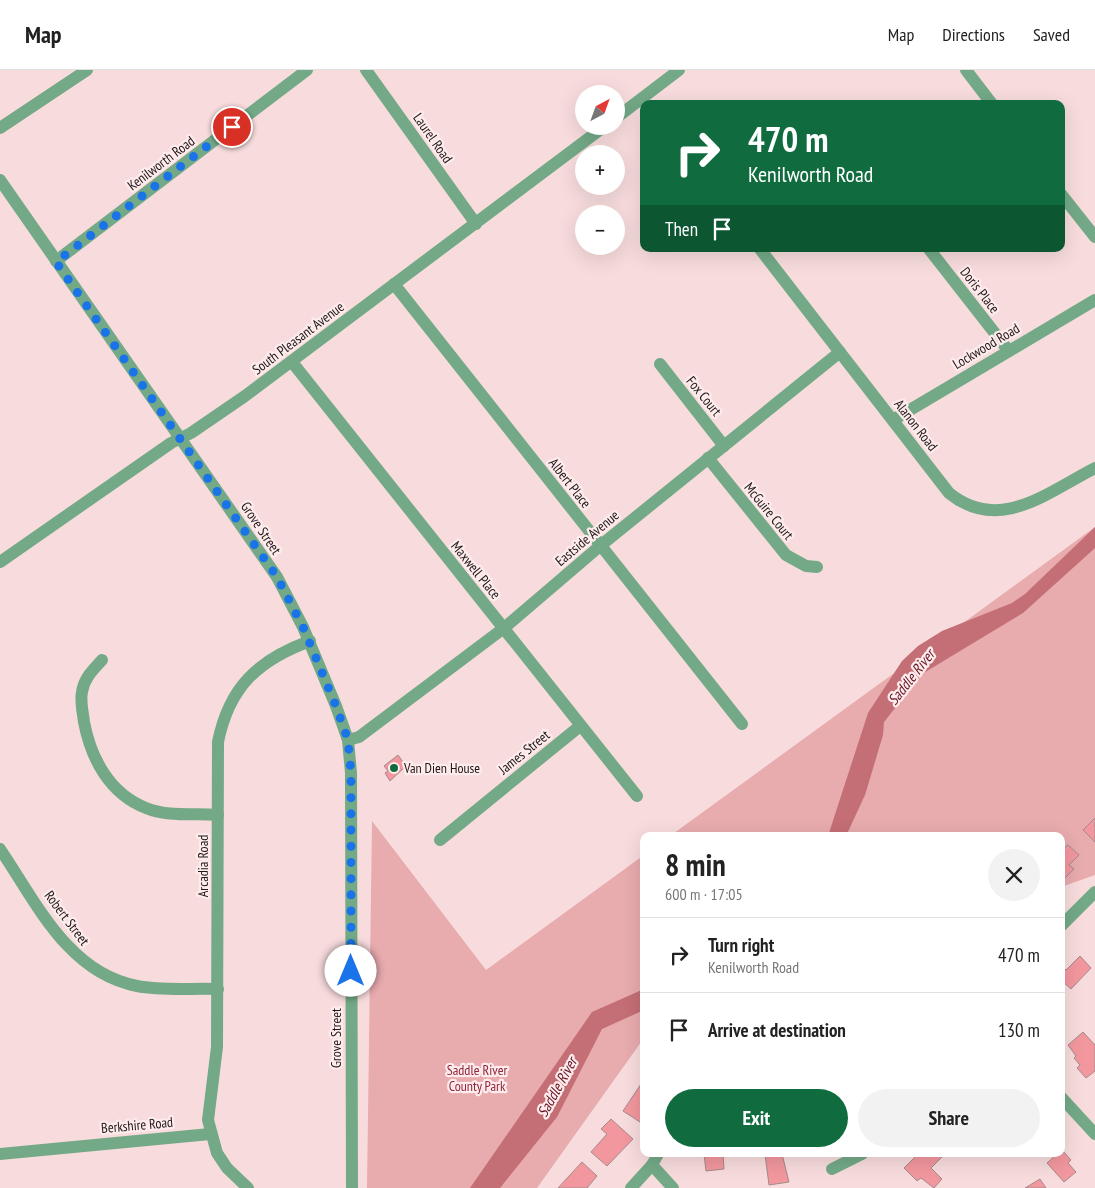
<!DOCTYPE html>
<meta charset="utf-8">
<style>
:root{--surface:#fff;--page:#f2f2f2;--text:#222;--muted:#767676;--line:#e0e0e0;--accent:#106c3f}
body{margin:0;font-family:"PT Sans Narrow",sans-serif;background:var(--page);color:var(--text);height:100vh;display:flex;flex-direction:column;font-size:19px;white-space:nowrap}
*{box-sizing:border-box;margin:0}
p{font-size:16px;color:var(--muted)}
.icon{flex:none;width:28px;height:28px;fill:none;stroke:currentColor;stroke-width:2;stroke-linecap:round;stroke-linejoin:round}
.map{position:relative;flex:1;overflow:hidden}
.details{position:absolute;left:640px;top:762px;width:425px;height:325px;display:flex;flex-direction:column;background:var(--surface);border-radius:10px;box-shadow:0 5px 20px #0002}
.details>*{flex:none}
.guide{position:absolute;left:640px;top:30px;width:425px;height:152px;border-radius:10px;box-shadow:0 5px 20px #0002;background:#106c3f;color:#fff;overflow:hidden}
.needle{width:32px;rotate:41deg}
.fabs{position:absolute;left:575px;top:15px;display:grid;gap:10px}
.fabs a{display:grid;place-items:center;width:50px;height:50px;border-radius:50%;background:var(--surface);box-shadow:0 5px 20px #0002;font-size:25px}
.pin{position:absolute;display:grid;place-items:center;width:42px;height:42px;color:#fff;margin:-21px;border:2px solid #fff;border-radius:50%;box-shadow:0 1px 5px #0007}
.me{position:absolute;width:55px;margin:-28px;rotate:0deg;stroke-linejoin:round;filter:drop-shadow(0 0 4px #0008)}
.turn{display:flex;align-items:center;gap:18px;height:105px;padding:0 25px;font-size:22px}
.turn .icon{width:65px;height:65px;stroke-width:2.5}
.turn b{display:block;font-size:35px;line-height:42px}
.then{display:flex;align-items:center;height:48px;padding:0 25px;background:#0003;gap:10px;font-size:19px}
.round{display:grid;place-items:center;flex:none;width:52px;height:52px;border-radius:26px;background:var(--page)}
.head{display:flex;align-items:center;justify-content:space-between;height:85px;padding:0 25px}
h1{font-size:30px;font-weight:700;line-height:38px}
.button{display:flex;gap:10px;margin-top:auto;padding:10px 25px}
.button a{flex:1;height:58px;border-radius:30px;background:var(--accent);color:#fff;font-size:20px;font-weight:700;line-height:58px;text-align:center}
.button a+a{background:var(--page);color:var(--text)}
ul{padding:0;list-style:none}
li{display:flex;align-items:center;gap:15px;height:75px;padding:0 25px;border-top:1px solid var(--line)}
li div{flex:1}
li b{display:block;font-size:19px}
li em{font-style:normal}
header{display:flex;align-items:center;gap:30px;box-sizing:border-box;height:70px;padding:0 25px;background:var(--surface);border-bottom:1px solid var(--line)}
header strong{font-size:24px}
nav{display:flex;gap:28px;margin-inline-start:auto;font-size:18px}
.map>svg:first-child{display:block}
.green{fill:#e8abae}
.water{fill:#c46e75}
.building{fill:#f2979e;stroke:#a48a8b}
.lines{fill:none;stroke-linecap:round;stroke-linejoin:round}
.minor{stroke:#73a987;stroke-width:12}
.route{stroke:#1a73e8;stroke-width:9;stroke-dasharray:0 16.2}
.poi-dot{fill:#106c3f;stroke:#feeced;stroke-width:2}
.labels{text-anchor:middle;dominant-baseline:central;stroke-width:4.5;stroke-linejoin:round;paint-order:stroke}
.street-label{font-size:14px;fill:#201717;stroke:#feeced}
.poi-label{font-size:14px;fill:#201717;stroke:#feeced;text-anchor:start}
.park-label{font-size:14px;fill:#8f2538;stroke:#feeced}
.water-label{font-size:15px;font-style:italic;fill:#641424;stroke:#feeced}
</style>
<header>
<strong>Map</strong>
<nav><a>Map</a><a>Directions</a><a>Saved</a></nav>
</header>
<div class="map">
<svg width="1095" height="1118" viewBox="0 0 1095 1118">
<rect width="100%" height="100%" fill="#f8dcdd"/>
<g class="green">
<polygon points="1095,457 1095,805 1061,817 1061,766 670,766"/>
<polygon points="372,751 486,900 644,785 644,968 537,1118 367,1118"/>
</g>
<g class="water">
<polygon points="1095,457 1095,478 1023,543 922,604 884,652 883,665 865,725 846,766 828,766 868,643 902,591 918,576 942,561 1012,533 1025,524"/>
<polygon points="644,919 644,940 602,959 557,1047 500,1118 470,1118 592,942"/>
</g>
<g class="building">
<polygon points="398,685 406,696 390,711 385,703 388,701 384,696"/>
<polygon points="1095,748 1095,772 1083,760"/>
<polygon points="1068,775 1079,785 1069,795 1074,799 1064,809 1061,806 1061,780"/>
<polygon points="1080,886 1091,898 1071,919 1061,910 1061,899 1063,897 1066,900"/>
<polygon points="1083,962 1095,975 1095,1001 1086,1008 1077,998 1080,995 1074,988 1076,986 1068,975"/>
<polygon points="643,1011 644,1047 640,1052 623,1041"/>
<polygon points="611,1049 633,1069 607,1096 591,1082 607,1064 601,1059"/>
<polygon points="1062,1080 1071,1090 1068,1093 1076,1102 1064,1112 1047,1093 1057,1084 1061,1084"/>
<polygon points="704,1084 723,1084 724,1099 706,1101"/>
<polygon points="765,1084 782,1084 789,1112 769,1115"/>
<polygon points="918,1084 945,1084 931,1098 942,1109 934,1118 921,1108 917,1111 904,1098"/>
<polygon points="582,1092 597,1106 587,1118 558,1118"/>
<polygon points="1040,1109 1046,1118 1025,1118"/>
</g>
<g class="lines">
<g class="minor">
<polyline points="366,0 476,154"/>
<polyline points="966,0 992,34"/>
<polyline points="616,48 679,0"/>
<polyline points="0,58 87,0"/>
<polyline points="0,110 277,507 303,557 336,636 348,670 351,703 352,1118"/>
<polyline points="1061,124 1095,167"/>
<path d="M760 179 949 423C999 464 1048 422 1095 398"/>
<polyline points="929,179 1008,280"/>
<polyline points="56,191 307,0"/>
<polyline points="394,214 742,654"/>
<polyline points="292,292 637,726"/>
<polyline points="660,294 724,376"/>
<polyline points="893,350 1095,230"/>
<polyline points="708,388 786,485 806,496 817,497"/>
<polyline points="0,492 171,373 191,363 245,326 605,56"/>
<path d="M102 590C93 600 84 608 82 622 80 631 83 643 84 652 91 689 110 724 146 738 167 747 195 743 218 745"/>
<polyline points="348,670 359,667 504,558 600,476 840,282"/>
<polyline points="440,770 580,656"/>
<path d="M0 779C36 832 68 903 137 916 163 921 191 918 218 919"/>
<polyline points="1061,856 1095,822"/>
<polyline points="1061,1027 1095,1064"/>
<polyline points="0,1084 210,1064"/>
<polyline points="652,1095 673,1118"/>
<polyline points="832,1099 862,1084"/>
<path d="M248 1118 227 1098 217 1083 208 1050 217 977 218 672C229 617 258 590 310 571"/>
<polyline points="631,1118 652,1095 658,1084"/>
</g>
</g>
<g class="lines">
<polyline class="route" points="232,57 56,192 277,507 303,557 336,636 348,670 351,703 351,901"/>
</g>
<circle class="poi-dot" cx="394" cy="698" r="5"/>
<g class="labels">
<g class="street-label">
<text transform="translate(433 68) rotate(55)">Laurel Road</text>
<text transform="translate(161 93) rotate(-37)">Kenilworth Road</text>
<text transform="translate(980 220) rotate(52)">Doris Place</text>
<text transform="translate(298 268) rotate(-37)">South Pleasant Avenue</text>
<text transform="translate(986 276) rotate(-31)">Lockwood Road</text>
<text transform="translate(704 326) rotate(51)">Fox Court</text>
<text transform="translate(916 355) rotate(52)">Alanon Road</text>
<text transform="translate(570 413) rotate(52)">Albert Place</text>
<text transform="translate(769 441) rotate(51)">McGuire Court</text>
<text transform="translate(261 458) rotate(56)">Grove Street</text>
<text transform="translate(587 468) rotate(-40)">Eastside Avenue</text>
<text transform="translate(476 500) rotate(51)">Maxwell Place</text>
<text transform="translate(524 682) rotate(-39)">James Street</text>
<text transform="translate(203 796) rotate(-90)">Arcadia Road</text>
<text transform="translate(67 848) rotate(53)">Robert Street</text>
<text transform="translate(336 968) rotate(-90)">Grove Street</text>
<text transform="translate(137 1055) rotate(-5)">Berkshire Road</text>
</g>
<g class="poi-label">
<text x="404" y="698">Van Dien House</text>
</g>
<g class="park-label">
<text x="477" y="1000">Saddle River<tspan x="477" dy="16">County Park</tspan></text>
</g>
<g class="water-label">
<text transform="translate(911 607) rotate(-52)">Saddle River</text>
<text transform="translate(557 1017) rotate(-61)">Saddle River</text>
</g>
</g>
</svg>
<div class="fabs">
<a><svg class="needle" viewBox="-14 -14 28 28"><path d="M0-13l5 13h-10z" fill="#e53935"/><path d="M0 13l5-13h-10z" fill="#767676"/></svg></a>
<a>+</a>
<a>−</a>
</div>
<div class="pin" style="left:232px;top:57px;background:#d93025"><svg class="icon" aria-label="arrive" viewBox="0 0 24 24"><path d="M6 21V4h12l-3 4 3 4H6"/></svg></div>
<svg class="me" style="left:351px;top:901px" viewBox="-20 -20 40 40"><circle r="19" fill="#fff"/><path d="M0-13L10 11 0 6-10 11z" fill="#1a73e8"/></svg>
<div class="guide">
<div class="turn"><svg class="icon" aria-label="right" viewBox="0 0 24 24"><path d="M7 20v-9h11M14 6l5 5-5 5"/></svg><div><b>470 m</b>Kenilworth Road</div></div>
<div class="then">Then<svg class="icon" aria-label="arrive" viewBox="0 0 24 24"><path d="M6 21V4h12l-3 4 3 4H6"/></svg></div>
</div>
<section class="details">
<div class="head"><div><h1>8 min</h1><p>600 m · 17:05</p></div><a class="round"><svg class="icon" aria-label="close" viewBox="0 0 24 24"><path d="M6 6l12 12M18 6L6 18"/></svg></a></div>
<ul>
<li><svg class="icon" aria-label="right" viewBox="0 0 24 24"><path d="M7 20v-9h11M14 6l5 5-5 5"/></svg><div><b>Turn right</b><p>Kenilworth Road</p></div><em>470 m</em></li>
<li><svg class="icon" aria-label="arrive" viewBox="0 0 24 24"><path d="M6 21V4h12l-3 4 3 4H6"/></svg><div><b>Arrive at destination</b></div><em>130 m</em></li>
</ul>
<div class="button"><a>Exit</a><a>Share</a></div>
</section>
</div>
